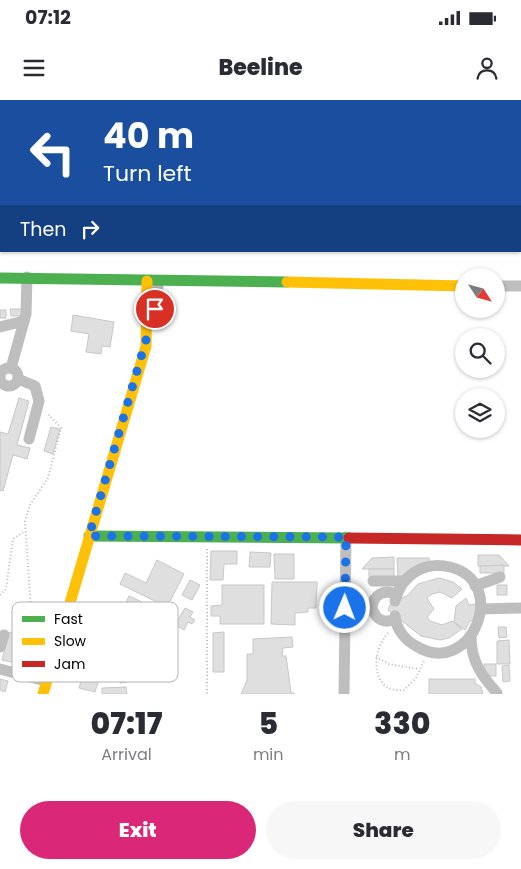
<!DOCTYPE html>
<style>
:root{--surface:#fff;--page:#f7f7f7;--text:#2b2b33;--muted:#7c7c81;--accent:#db2777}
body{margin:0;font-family:Poppins,sans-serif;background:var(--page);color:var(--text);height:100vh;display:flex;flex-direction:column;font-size:19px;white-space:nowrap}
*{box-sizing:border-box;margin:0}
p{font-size:16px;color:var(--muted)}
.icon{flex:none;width:28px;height:28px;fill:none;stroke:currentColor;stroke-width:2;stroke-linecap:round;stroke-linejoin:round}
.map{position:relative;height:594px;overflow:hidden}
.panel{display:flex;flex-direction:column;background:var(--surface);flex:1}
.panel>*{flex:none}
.top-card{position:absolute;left:0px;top:0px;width:521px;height:152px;box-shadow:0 1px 4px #0004;background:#1a4fa0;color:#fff;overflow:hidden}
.needle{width:32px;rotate:126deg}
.tools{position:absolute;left:455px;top:168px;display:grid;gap:10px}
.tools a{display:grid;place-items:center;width:50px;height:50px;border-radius:50%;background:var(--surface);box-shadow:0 1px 4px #0004;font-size:25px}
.pin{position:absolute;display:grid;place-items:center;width:42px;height:42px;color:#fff;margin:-21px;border:2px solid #fff;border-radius:50%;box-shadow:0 1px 5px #0007}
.me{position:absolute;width:55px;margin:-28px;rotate:1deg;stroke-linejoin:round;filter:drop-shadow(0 0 4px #0008)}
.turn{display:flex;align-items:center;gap:18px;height:105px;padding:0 20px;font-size:22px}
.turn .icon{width:65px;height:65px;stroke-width:2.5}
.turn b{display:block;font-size:35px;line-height:42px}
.then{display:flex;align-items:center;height:48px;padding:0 20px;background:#0003;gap:10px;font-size:19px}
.eta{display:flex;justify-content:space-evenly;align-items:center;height:85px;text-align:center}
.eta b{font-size:30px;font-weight:800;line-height:35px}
.action{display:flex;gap:10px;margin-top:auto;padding:10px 20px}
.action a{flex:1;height:58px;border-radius:30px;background:var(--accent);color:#fff;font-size:20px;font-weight:800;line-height:58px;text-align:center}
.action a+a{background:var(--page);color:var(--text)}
.status{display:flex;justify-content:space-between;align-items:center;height:35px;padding:0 25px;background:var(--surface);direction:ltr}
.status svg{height:14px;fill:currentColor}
header{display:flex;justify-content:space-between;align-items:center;height:65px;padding:0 20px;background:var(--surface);font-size:22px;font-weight:800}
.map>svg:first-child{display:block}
.building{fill:#dfdfdf;stroke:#c7c7c7}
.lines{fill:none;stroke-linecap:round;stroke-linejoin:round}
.path{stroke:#b9b9b9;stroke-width:2;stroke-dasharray:1 2.5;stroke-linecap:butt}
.street{stroke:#bebebe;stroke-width:11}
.fast{stroke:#4caf50;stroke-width:11}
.slow{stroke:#ffc107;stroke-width:11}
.jam{stroke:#c62828;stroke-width:11}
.route{stroke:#1a73e8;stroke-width:9;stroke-dasharray:0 16.2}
.key{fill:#fff;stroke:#b2b2b2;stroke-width:1}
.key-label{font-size:14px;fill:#000}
</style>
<div class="status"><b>07:12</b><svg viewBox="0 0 49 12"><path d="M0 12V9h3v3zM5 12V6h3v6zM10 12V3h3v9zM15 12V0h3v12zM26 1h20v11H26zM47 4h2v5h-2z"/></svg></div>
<header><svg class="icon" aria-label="menu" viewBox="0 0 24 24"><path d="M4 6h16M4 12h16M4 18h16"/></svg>Beeline<svg class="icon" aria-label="person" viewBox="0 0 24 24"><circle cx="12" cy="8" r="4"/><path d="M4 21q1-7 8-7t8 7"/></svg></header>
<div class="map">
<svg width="521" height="594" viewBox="0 0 521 594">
<rect width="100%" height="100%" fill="#fff"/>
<g class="building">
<polygon points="10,209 22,209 22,216 11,216"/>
<rect x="0" y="210" width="6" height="8"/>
<polygon points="73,215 114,222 110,247 102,246 101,254 86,252 89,234 71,231"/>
<polygon points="19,298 29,301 17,345 30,348 27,359 13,355 3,391 0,390 0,332 8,334"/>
<polygon points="51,327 60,329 53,354 44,351"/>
<polygon points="211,451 237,451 237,464 224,464 223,480 210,480"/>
<polygon points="250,452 271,453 270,467 249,467"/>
<polygon points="274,454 294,454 294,479 275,479"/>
<polygon points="478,455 499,455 509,466 478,466"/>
<polygon points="394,457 394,469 362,469 372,458"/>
<polygon points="397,458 429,458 429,463 405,477 398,477"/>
<polygon points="157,460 184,474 167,507 120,484 125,473 146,483"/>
<polygon points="504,465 504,473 480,473 480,466"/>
<rect x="369" y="469" width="25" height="8"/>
<polygon points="439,478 453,482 462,489 452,498 440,492 432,494 427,498 434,509 427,517 430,521 442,525 452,521 462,529 449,538 440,540 421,536 388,510 390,505 408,495 418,484"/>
<polygon points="190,480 200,485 192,500 182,495"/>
<polygon points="272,482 317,482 316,508 308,508 308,512 295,513 295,525 271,524"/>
<polygon points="222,485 264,485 264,524 220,524 220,516 211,516 211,506 222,505"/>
<rect x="497" y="485" width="10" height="10"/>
<polygon points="129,496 168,514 155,543 116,525"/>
<polygon points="466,498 469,505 477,504 478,521 470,521 465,530 454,522 456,506"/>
<polygon points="185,508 193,512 190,517 195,520 192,524 188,522 184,530 175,525"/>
<polygon points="498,527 506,527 507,537 499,538"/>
<polygon points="9,532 22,536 15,563 2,560"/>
<polygon points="224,532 224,572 213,572 213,533"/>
<polygon points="292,537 293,547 283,548 282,556 286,556 291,592 295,594 241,594 247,580 247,554 253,554 253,539"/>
<polygon points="509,540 510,564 497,564 497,541"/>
<polygon points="87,560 98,563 94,580 98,582 95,592 79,588"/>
<rect x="484" y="564" width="12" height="12"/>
<polygon points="509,565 510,581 503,582 502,566"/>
<polygon points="126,572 127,582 120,583 119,573"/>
<polygon points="0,579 8,581 5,592 0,590"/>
<polygon points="429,579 475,579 475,583 481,587 483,594 429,594"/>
<polygon points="126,587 127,594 102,594 102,588"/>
</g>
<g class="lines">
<g class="path">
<polyline points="0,284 5,285"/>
<polyline points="207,449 207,594"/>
<polyline points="0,495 6,489 13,439 25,431"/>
<path d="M388 533C371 551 370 594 404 590L416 578 424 561"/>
<polyline points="376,557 389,564 419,569"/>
<polyline points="20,564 31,509 25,421 30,405 48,378 61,328 48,314"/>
</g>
<g class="street">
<polyline points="322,0 322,1"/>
<polyline points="506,1 506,0"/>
<polyline points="520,123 521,123"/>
<polyline points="496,186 521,186"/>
<polyline points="150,225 159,181"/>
<polyline points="0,227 24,221"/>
<polyline points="11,268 26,214 27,177"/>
<circle cx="9" cy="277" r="9"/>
<polyline points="18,279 35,286 39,301 29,339"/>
<polyline points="373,481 404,481"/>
<polyline points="475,486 500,477"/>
<path d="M395 501C401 475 424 461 450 467 511 482 471 580 416 546 405 540 396 529 395 516"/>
<polyline points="345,508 372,508"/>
<polyline points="481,509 521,508"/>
<path d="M395 519C384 524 376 520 372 508 373 495 384 488 397 495"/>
<path d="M471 536C471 561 481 575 497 593"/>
<polyline points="0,547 4,535"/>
<polyline points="0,569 46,581"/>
<polyline points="344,594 346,437"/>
</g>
<g class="fast">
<polyline points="0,178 287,182"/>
<polyline points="89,436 349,438"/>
</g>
<g class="slow">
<polyline points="287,182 464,186"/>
<polyline points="43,594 146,246 147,181"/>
</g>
<polyline class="jam" points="349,438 521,440"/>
</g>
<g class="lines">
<polyline class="route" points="155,209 89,436 346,437 345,508"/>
</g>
<rect x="12" y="502" width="166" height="80" rx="8" class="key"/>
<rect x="22" y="516" width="23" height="6" fill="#4caf50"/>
<rect x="22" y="538" width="23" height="7" fill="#ffc107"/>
<rect x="22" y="561" width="23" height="6" fill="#c62828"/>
<g class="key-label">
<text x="54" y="524">Fast</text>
<text x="54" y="546">Slow</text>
<text x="54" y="569">Jam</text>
</g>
</svg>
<div class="tools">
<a><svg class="needle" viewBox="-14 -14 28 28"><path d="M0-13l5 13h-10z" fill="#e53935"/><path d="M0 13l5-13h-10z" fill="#7c7c81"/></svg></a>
<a><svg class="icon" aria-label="search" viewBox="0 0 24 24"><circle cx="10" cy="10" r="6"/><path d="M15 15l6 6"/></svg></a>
<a><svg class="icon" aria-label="layers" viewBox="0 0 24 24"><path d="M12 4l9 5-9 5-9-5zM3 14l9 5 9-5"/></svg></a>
</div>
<div class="pin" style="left:155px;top:209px;background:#d93025"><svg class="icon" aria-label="arrive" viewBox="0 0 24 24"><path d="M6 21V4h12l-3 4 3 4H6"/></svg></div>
<svg class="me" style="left:345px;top:508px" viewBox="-20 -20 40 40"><circle r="17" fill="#1a73e8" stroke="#fff" stroke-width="3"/><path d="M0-11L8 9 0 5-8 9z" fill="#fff"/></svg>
<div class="top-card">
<div class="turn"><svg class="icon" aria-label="left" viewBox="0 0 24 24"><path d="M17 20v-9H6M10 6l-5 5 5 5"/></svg><div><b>40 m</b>Turn left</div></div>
<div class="then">Then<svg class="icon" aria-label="right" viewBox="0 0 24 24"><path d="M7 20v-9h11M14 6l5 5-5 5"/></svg></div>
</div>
</div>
<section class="panel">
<div class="eta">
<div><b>07:17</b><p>Arrival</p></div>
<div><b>5</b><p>min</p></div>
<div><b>330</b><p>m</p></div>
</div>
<div class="action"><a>Exit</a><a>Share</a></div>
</section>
